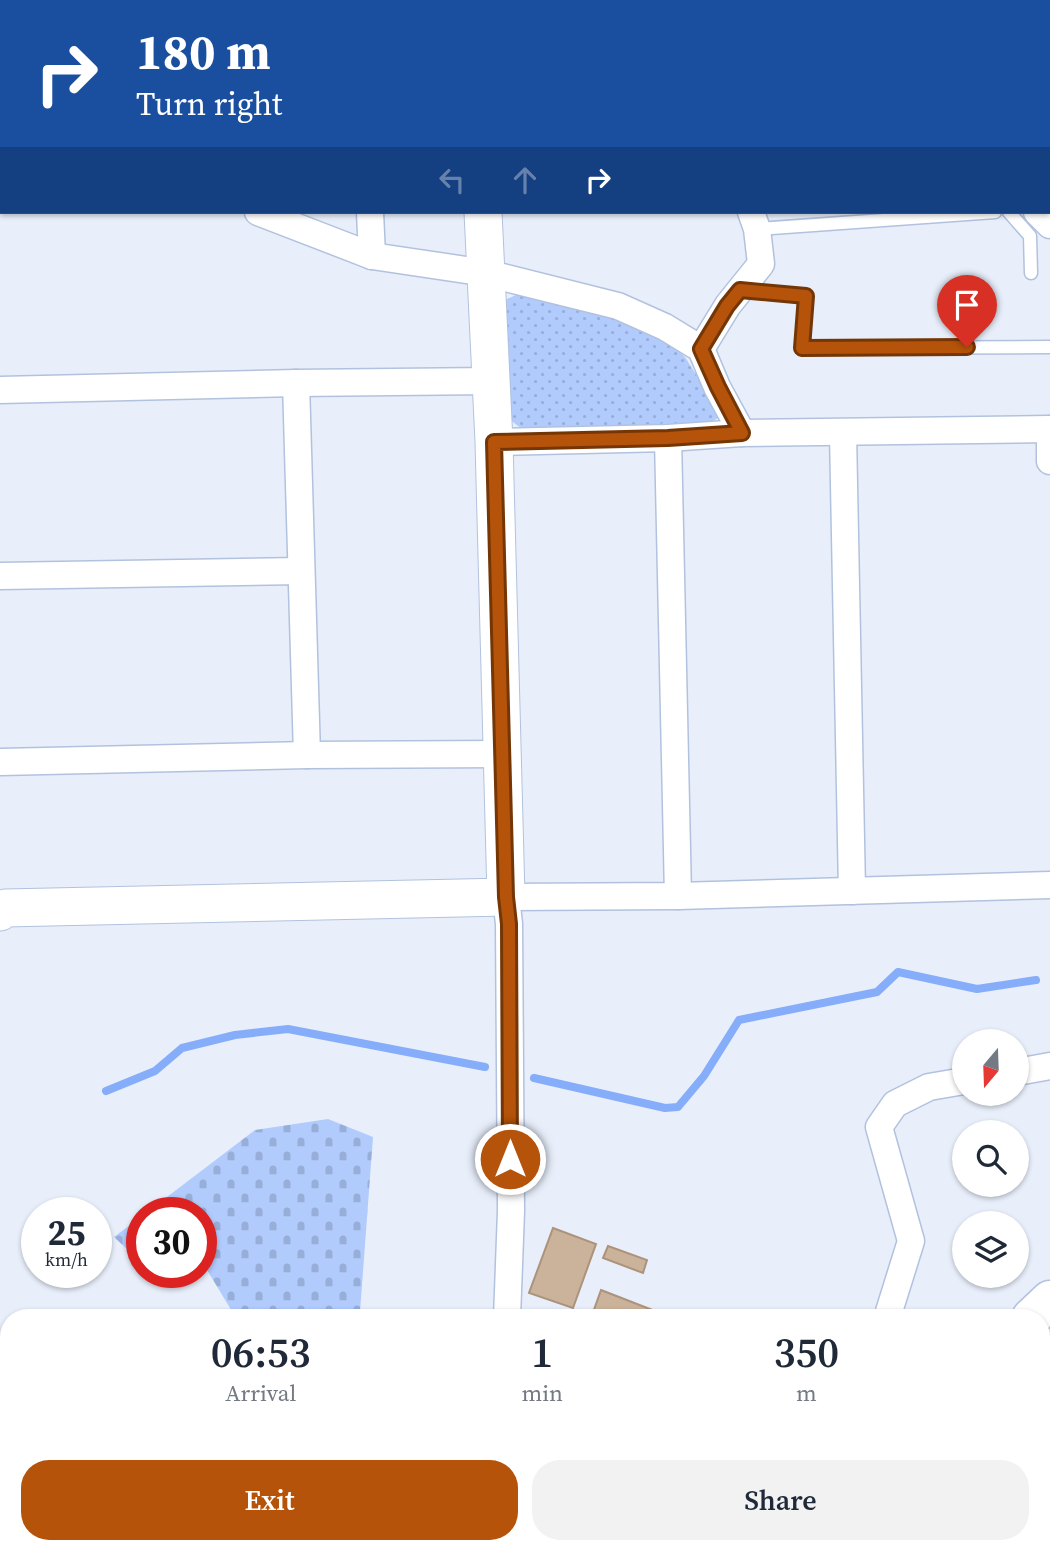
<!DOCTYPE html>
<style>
:root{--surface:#fff;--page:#f2f2f3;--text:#1f2937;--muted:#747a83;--accent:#b45309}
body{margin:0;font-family:"Source Serif 4",serif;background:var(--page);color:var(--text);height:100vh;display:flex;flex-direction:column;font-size:26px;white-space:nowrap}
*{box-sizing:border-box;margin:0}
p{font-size:23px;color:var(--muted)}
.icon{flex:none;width:38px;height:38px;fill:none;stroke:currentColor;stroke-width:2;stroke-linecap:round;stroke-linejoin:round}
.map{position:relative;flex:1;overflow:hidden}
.panel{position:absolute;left:0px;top:1309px;width:1050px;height:245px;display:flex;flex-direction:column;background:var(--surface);border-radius:28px 28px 0 0;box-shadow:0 2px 5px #0004}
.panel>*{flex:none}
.top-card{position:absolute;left:0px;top:0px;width:1050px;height:214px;box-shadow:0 2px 5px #0004;background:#1a4fa0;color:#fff;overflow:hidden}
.needle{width:46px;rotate:199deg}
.tools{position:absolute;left:952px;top:1029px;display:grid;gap:14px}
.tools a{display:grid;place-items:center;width:77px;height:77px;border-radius:50%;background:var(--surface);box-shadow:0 2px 5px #0004;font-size:35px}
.speed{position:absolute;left:21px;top:1197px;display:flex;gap:14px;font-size:35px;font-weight:700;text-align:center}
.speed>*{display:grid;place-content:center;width:91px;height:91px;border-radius:50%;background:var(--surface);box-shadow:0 2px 5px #0004;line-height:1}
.speed small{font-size:18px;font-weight:400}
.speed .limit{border:10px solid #d22;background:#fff;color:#111}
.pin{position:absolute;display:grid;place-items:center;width:60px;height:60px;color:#fff;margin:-72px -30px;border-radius:50% 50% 50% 0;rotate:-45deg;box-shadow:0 0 7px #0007}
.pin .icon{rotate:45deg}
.me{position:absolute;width:77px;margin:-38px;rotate:0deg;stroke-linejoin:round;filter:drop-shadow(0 0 5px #0008)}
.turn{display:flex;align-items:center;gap:24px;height:147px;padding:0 21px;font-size:32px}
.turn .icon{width:91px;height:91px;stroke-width:2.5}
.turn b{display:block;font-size:49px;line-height:60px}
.lanes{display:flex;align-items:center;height:66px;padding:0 21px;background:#0003;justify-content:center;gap:35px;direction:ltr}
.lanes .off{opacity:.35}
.eta{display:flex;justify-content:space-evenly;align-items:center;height:119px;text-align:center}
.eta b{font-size:42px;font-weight:600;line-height:49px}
.primary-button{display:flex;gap:14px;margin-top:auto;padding:14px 21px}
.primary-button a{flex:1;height:80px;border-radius:28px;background:var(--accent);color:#fff;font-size:28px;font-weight:600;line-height:80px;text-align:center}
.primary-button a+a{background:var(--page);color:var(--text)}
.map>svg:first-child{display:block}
.cemetery{fill:url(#cemetery-stones)}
.park{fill:url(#park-dots)}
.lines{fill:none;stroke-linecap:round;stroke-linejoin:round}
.stream{stroke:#86adfa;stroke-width:8}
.building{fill:#cbb29a;stroke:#ab937c;stroke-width:2}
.lane-casing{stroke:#b2c2de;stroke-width:15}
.street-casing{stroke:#b2c2de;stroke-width:29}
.secondary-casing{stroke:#b2c2de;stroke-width:39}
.primary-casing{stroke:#b2c2de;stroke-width:41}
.lane{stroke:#fff;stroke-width:12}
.street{stroke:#fff;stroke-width:26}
.secondary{stroke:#fff;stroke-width:37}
.primary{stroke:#fff;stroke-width:38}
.route-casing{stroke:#753606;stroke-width:18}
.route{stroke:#b45309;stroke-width:12}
</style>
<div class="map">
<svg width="1050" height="1554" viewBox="0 0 1050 1554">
<defs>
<pattern id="cemetery-stones" width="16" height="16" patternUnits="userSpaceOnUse" patternTransform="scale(1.75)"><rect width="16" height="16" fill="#b1cbfc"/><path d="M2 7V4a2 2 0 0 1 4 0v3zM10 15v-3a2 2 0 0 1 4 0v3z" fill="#97aed8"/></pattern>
<pattern id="park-dots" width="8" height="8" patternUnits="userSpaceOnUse" patternTransform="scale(1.75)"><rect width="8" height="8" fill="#b1cbfc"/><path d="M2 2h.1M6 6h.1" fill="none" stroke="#97aed8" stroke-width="1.8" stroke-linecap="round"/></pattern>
</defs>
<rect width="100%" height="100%" fill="#e8effb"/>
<g class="cemetery">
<polygon points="328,1119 373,1137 360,1312 320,1318 236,1318 201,1260 201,1213 146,1213 255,1130"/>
<polygon points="142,1216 142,1245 130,1252 114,1237"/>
</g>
<polygon class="park" points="522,292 657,332 685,357 722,416 711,422 522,429 505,416 503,301"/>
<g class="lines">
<g class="stream">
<polyline points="1029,0 1030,2"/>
<polyline points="1048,25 1050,27"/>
<polyline points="534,1078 665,1108 678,1107 704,1076 739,1020 877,992 898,972 977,989 1036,980"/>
<polyline points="106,1091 155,1071 182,1048 235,1035 288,1029 485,1067"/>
</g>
</g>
<g class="building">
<polygon points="553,1228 596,1244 573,1308 529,1293"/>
<polygon points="608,1246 647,1260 643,1273 603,1258"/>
<polygon points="601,1290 673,1318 591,1318"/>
<polygon points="310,1545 364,1545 403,1554 308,1554"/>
</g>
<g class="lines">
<defs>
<g id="lane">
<polyline points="594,0 594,2"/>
<polyline points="1009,212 1030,236 1031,273"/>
<polyline points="757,229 995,212"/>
<polyline points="741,290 806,296 802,348 1050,347"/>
</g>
<g id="street">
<polyline points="239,0 239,2"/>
<polyline points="361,0 361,2"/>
<polyline points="707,0 707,2"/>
<polyline points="949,0 950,2"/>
<polyline points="0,5 2,16"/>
<polyline points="0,159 2,159"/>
<polyline points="258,212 372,256 486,273 618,306 665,327 701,349 717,387 742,433"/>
<polyline points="370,212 372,256"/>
<polyline points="1037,212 1050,225"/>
<polyline points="701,349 728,305 761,264 757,229 751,212"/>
<polyline points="296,383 307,755"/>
<polyline points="0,390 296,383 491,381"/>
<polyline points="1050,429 1050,461"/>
<polyline points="843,433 852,891"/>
<polyline points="668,438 678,896"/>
<polyline points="494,442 668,438 742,433 1050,429"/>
<polyline points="0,576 301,571"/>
<polyline points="0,762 307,755 502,754"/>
<polyline points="1017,1072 1050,1066"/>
<polyline points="507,1318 511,1211 509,924 506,897 678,896 1050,885"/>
<polyline points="887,1318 911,1241 879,1127 895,1104 929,1087 964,1081"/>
<polyline points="1037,1545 1045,1554"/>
<polyline points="498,1554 498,1545"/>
</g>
<g id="secondary">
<polyline points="474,0 474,2"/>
<polyline points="0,912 5,908 506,897 494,442 483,212"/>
</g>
<g id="primary">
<polyline points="1031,1318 1050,1300"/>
<polyline points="780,1554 789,1545"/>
</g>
</defs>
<use href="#lane" class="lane-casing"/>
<use href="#street" class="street-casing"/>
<use href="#secondary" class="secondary-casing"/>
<use href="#primary" class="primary-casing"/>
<use href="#lane" class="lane"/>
<use href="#street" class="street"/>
<use href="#secondary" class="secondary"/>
<use href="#primary" class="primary"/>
</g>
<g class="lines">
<defs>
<polyline id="route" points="510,1159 509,924 506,897 494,442 668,438 742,433 718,387 701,349 727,306 740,290 806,296 802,348 967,347"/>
</defs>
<use href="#route" class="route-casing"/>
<use href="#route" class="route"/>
</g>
</svg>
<div class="tools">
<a><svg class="needle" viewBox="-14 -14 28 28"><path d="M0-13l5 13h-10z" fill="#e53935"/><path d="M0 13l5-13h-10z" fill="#747a83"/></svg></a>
<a><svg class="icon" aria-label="search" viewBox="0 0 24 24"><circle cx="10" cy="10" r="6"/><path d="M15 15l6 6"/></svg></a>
<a><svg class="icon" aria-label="layers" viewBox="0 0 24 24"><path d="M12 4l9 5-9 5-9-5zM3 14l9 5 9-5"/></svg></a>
</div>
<div class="speed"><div>25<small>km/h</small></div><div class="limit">30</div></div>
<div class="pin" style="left:967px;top:347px;background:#d93025"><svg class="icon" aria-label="arrive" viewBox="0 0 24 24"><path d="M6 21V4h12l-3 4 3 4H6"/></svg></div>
<svg class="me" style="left:510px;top:1159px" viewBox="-20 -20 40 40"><circle r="17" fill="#b45309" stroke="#fff" stroke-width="3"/><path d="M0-11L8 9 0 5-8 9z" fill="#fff"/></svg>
<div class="top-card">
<div class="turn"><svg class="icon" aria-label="right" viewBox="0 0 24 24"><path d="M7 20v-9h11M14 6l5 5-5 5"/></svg><div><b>180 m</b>Turn right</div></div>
<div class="lanes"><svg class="icon off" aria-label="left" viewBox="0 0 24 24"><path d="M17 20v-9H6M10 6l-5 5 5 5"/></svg><svg class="icon off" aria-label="ahead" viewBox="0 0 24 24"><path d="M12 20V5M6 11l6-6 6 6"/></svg><svg class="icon" aria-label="right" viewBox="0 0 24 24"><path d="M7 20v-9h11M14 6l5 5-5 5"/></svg></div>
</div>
<section class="panel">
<div class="eta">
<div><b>06:53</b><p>Arrival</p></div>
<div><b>1</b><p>min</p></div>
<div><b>350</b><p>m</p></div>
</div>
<div class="primary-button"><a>Exit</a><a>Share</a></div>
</section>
</div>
